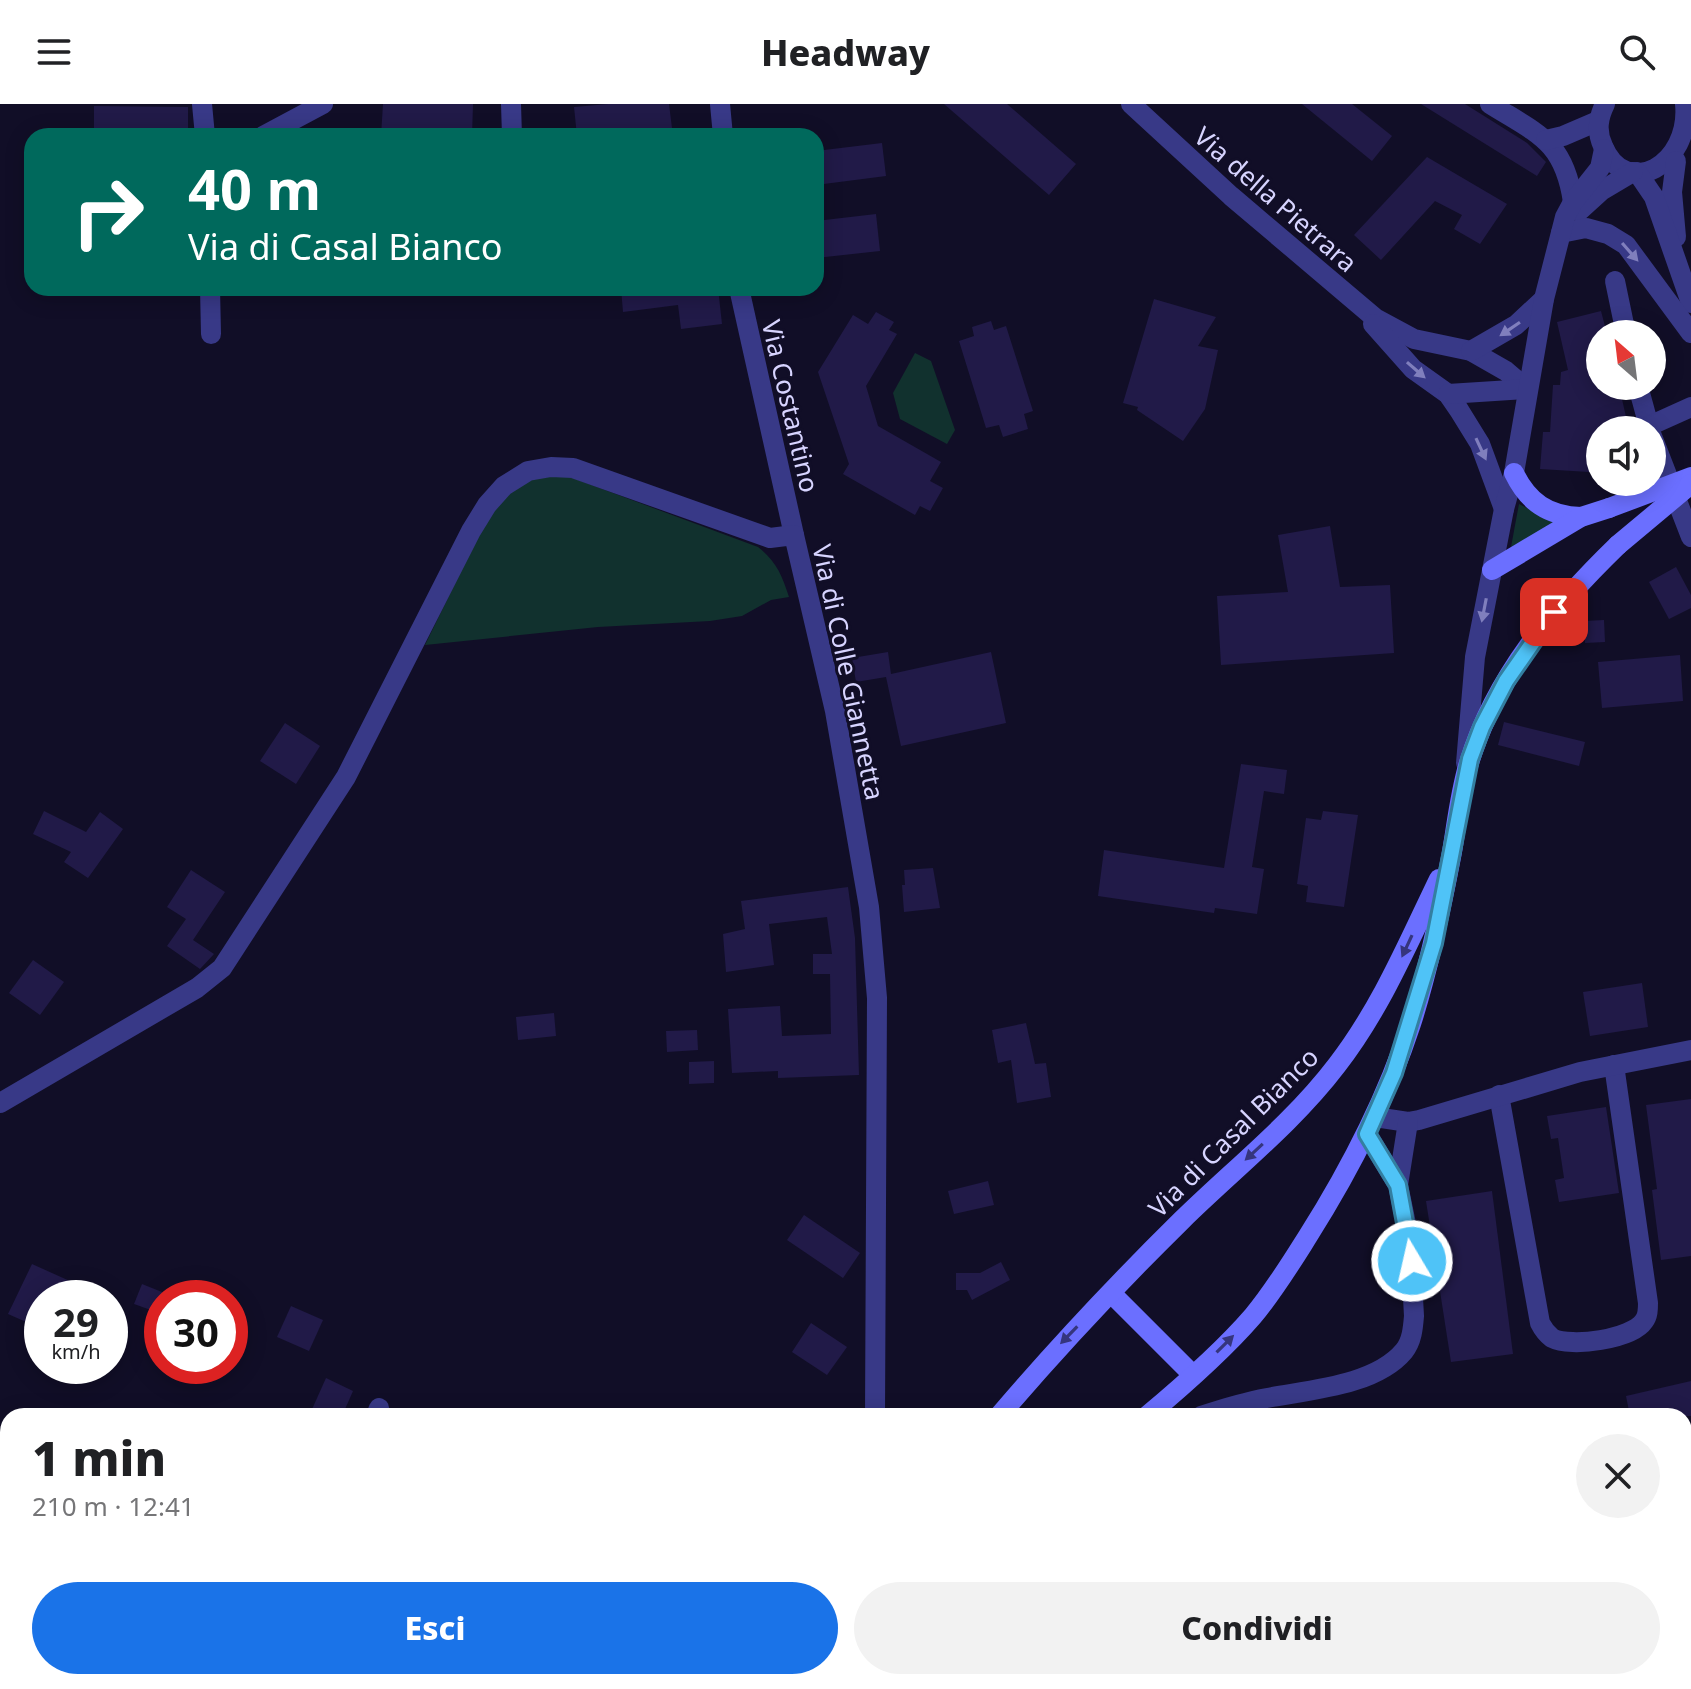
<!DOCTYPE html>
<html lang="it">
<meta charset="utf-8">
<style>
:root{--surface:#fff;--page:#f2f2f2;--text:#202124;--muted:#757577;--accent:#1a73e8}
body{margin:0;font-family:"Noto Sans",sans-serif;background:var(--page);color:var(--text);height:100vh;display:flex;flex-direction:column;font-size:30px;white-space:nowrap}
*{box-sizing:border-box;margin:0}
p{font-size:26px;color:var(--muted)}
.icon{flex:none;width:44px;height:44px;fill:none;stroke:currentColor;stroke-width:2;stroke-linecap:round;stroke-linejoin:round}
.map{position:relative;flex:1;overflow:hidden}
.sheet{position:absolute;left:0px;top:1304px;width:1692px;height:282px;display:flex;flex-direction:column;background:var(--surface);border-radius:24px 24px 0 0;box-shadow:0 4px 20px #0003}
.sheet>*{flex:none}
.banner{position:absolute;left:24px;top:24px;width:800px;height:168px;border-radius:24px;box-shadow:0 4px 20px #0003;background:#00695c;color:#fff;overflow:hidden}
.needle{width:52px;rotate:332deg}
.fabs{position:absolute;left:1586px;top:216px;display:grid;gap:16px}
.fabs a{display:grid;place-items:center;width:80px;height:80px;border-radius:50%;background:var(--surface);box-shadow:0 4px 20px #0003;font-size:40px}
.speed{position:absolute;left:24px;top:1176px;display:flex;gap:16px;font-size:40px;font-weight:700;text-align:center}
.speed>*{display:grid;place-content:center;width:104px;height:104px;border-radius:50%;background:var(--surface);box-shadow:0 4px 20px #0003;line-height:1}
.speed small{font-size:20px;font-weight:400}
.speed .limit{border:12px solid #d22;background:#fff;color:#111}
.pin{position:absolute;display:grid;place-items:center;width:68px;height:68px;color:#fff;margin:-34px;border-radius:16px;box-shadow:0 4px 12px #0006}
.me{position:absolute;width:88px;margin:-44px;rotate:351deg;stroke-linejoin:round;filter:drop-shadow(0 0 6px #0008)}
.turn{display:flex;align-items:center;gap:28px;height:168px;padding:0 32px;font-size:36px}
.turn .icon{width:104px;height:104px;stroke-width:2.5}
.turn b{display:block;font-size:56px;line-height:68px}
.round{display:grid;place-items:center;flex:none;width:84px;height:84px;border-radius:42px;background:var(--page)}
.head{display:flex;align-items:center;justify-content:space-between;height:136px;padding:0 32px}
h1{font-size:48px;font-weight:800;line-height:60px}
.primary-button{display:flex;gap:16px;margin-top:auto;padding:16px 32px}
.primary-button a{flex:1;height:92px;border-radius:48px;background:var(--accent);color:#fff;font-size:32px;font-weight:800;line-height:92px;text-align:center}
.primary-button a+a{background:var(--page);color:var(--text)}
header{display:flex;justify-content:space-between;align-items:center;height:104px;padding:0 32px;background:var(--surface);font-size:36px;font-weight:800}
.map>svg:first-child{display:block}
.green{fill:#11312e}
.building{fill:#211a48}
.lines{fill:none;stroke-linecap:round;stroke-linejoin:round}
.minor{stroke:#383987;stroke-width:20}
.tertiary{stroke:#383987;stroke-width:20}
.secondary{stroke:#6b6fff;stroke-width:20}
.secondary-bridge{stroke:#6b6fff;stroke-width:20}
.oneway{fill:#807fbd}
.oneway2{fill:#35357d}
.route-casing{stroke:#337fa1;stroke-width:20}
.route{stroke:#4fc3f7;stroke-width:14}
.labels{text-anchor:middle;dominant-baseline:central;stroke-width:6;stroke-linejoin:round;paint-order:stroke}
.street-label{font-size:26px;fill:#d7d4ff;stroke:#110e27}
</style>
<header><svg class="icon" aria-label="menu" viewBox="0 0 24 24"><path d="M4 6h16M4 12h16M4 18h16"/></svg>Headway<svg class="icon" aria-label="search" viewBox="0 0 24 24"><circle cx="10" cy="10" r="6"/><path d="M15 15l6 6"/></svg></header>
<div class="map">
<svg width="1691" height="1585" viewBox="0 0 1691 1585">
<rect width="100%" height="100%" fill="#110e27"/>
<g class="green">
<polygon points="915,249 931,257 955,326 947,340 900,315 893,289"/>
<path d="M562 370 758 443C776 457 782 471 789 493L771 496 742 512 710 517 598 523 425 541 491 406 524 375Z"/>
<polygon points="1519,400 1556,419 1511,443"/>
<polygon points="365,1578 601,1578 483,1585 367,1585"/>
</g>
<g class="building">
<polygon points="383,0 473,0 472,32 381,32"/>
<polygon points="608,0 669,0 673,32 577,32 574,3"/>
<polygon points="944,0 1007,0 1076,60 1049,91"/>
<polygon points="1302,0 1352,0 1392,32 1372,57"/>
<polygon points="1421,0 1465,0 1527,39 1546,58 1537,72"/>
<polygon points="94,2 188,3 188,32 94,32"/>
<polygon points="882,39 886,72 816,81 816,47"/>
<polygon points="1427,53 1507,100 1480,140 1454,125 1462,111 1435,97 1381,156 1354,131"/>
<polygon points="876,110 880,147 816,154 816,117"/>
<polygon points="621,184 718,184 722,220 681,225 678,201 623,208"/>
<polygon points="1154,195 1216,213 1198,242 1218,246 1205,305 1183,337 1137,306 1138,303 1123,299"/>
<polygon points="1601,207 1607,230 1600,230 1600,282 1619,282 1629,326 1600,326 1600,365 1589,368 1540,365 1543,328 1550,328 1553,281 1560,281 1561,268 1568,266 1557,218"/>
<polygon points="876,208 894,218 889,226 897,230 866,282 878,322 941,358 930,377 943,384 930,407 920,402 915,411 843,370 849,360 818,268 853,211 868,220"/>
<polygon points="991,217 994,226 1006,222 1033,307 1024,310 1028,325 1003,333 999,321 986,324 959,237 974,232 972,223"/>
<polygon points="1330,422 1340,483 1390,481 1394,549 1221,561 1217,492 1288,488 1278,431"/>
<polygon points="1676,463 1691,491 1691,504 1669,515 1649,478"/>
<polygon points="1604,516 1605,538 1585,539 1584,517"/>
<polygon points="888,548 891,570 991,548 1006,619 901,642 886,573 856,578 852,554"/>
<polygon points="1680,551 1683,597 1602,604 1598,558"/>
<polygon points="1504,618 1585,638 1579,662 1498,641"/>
<polygon points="285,619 320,642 296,680 260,657"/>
<polygon points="1241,660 1287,666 1284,690 1264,687 1252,763 1264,765 1257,810 1215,804 1214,809 1098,792 1104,746 1224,764"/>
<polygon points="44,707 86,728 100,708 123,725 88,774 64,758 71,748 33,730"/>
<polygon points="1323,707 1358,711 1344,803 1306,798 1308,782 1297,780 1306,714 1321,716"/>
<polygon points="933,764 940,804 904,808 902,781 905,781 904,766"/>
<polygon points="191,766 225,788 193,836 214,850 200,865 167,842 186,815 167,803"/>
<polygon points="848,783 855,834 859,971 778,974 778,967 732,969 728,905 780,902 782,932 831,930 830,870 813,870 813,850 832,850 827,813 769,820 774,861 726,868 723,830 745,825 741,797"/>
<polygon points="33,856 64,878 40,911 9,889"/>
<polygon points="1642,879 1648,923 1590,932 1583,888"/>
<polygon points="554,909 556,932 518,936 516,913"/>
<polygon points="1026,919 1035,960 1046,959 1051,993 1017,999 1011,956 998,959 992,926"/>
<polygon points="697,926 698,946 667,948 666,927"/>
<polygon points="714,957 714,979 689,980 689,958"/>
<polygon points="1691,995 1691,1152 1661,1156 1652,1086 1657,1085 1646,1001"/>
<polygon points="1606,1003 1619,1089 1559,1098 1555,1076 1564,1074 1558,1034 1551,1035 1547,1012"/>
<polygon points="988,1077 994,1101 954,1110 948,1087"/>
<polygon points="1492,1087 1513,1250 1451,1258 1426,1097"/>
<polygon points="804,1111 860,1149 843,1174 787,1136"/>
<polygon points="1001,1158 1010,1176 972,1196 967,1186 956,1186 956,1169 980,1169"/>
<polygon points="32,1160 72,1178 65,1194 42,1194 42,1225 8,1210"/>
<polygon points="142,1180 162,1188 162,1210 134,1200"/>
<polygon points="291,1202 323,1216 309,1247 277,1233"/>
<polygon points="811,1219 847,1243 827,1271 792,1248"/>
<polygon points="326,1274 353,1287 342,1312 309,1312"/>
<polygon points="1691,1277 1691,1312 1630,1312 1626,1292"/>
</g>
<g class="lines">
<g class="minor">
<polyline points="202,0 205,32"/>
<polyline points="511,0 512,32"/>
<polyline points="720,0 723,32"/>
<path d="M1490 0C1538 30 1564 37 1573 98"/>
<polyline points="263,32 323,0"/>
<polyline points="1546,36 1563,32 1598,17"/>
<polyline points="1615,177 1626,230"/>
<polyline points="210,184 211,230"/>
<polyline points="739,184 794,431"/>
<polyline points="1638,282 1650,326"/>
<polyline points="1649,322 1691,303"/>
<polyline points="1652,332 1691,433"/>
<path d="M1499 991 1540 1219C1543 1225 1547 1230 1552 1234 1571 1244 1632 1235 1644 1217 1648 1212 1648 1205 1648 1199L1614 961"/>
<polyline points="0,999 197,884 222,864 346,673 471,427 487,401 504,382 528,367 551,363 573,364 770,434 794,431 835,607 869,803 877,894 875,1312"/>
<polyline points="1375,1013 1408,1018 1419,1016 1580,968 1691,946"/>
<polyline points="1398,1081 1408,1018"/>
<polyline points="376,1312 379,1304"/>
<path d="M1201 1312C1222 1305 1245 1298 1267 1294 1308 1286 1375 1282 1404 1247 1412 1237 1413 1224 1414 1212L1410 1139 1398 1081 1367 1030"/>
<polyline points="671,1578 686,1585"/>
<polyline points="936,1578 937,1585"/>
<polyline points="1244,1578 1253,1585"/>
<polyline points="354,1585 355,1578"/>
</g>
<g class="tertiary">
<polyline points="1131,0 1231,92 1375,214 1414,235 1471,247 1506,267 1527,285"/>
<path d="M1605 0C1598 14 1596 27 1603 42 1626 97 1691 61 1685 0"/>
<polyline points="1676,57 1672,88 1676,133"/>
<polyline points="1637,68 1654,93 1691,199"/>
<polyline points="1579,107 1601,87 1633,68"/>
<polyline points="1561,129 1586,124 1608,130 1626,141 1691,229"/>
<polyline points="1373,220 1413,265 1448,290 1459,306 1480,340 1504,405"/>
<polyline points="1471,247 1516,221 1544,195"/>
<polyline points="1448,290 1527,285"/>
<polyline points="1466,659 1475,553 1504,405 1514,369 1544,195 1565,113 1573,98 1600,64 1604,45"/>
</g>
<g class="secondary">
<path d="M1514 369C1528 398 1548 412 1581 413"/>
<polyline points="1492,466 1581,413 1609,404"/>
<polyline points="1111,1189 1193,1271"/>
<path d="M999 1312C1057 1244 1118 1179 1182 1116 1234 1065 1293 1019 1337 961 1381 904 1408 839 1439 775"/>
<path d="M1147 1312C1184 1281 1222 1248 1253 1212 1274 1187 1291 1159 1308 1132 1351 1064 1386 996 1411 920 1429 864 1441 806 1452 748 1457 719 1460 688 1469 659 1495 573 1555 502 1618 441"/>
<polyline points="785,1585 789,1578"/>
<polyline points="820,1585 826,1578"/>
</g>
<g class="secondary-bridge">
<polyline points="1609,404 1691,373"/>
<polyline points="1618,441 1691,380"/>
</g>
</g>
<defs><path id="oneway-solid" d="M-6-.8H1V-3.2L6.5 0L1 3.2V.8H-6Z" transform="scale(2)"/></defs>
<g class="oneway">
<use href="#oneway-solid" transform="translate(1630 148) rotate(49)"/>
<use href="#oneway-solid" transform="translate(1510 225) rotate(146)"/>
<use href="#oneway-solid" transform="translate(1416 266) rotate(41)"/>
<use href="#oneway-solid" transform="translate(1481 345) rotate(65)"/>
<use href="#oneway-solid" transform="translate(1484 506) rotate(101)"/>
</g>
<g class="oneway2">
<use href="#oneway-solid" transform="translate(1407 842) rotate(115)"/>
<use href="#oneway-solid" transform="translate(1254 1048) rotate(137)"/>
<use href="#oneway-solid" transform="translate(1069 1231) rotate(134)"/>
<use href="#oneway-solid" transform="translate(1225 1240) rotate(-45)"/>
</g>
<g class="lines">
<defs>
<polyline id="route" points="1412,1157 1398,1081 1367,1030 1394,969 1434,839 1470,655 1482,623 1506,577 1554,508"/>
</defs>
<use href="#route" class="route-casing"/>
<use href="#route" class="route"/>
</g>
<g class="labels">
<g class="street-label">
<text transform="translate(1276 95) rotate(41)">Via della Pietrara</text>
<text transform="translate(791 302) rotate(77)">Via Costantino</text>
<text transform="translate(849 568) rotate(78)">Via di Colle Giannetta</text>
<text transform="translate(1233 1028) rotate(-45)">Via di Casal Bianco</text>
</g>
</g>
</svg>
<div class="fabs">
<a><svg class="needle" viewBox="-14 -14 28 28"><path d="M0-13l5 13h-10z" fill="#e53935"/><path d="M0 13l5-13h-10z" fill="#757577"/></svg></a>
<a><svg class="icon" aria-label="sound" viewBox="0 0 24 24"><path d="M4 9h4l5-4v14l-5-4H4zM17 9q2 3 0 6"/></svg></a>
</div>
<div class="speed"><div>29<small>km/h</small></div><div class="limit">30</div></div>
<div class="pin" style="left:1554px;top:508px;background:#d93025"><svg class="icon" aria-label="arrive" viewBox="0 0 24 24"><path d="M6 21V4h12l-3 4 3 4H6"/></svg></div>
<svg class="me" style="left:1412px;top:1157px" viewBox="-20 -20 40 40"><circle r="17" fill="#4fc3f7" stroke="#fff" stroke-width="3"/><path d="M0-11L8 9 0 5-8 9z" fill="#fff"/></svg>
<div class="banner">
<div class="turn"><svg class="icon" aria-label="right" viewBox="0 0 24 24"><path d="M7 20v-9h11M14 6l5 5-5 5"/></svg><div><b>40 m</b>Via di Casal Bianco</div></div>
</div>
<section class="sheet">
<div class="head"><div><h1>1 min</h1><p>210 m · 12:41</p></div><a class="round"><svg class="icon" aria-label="close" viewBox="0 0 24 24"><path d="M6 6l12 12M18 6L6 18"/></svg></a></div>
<div class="primary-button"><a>Esci</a><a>Condividi</a></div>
</section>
</div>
